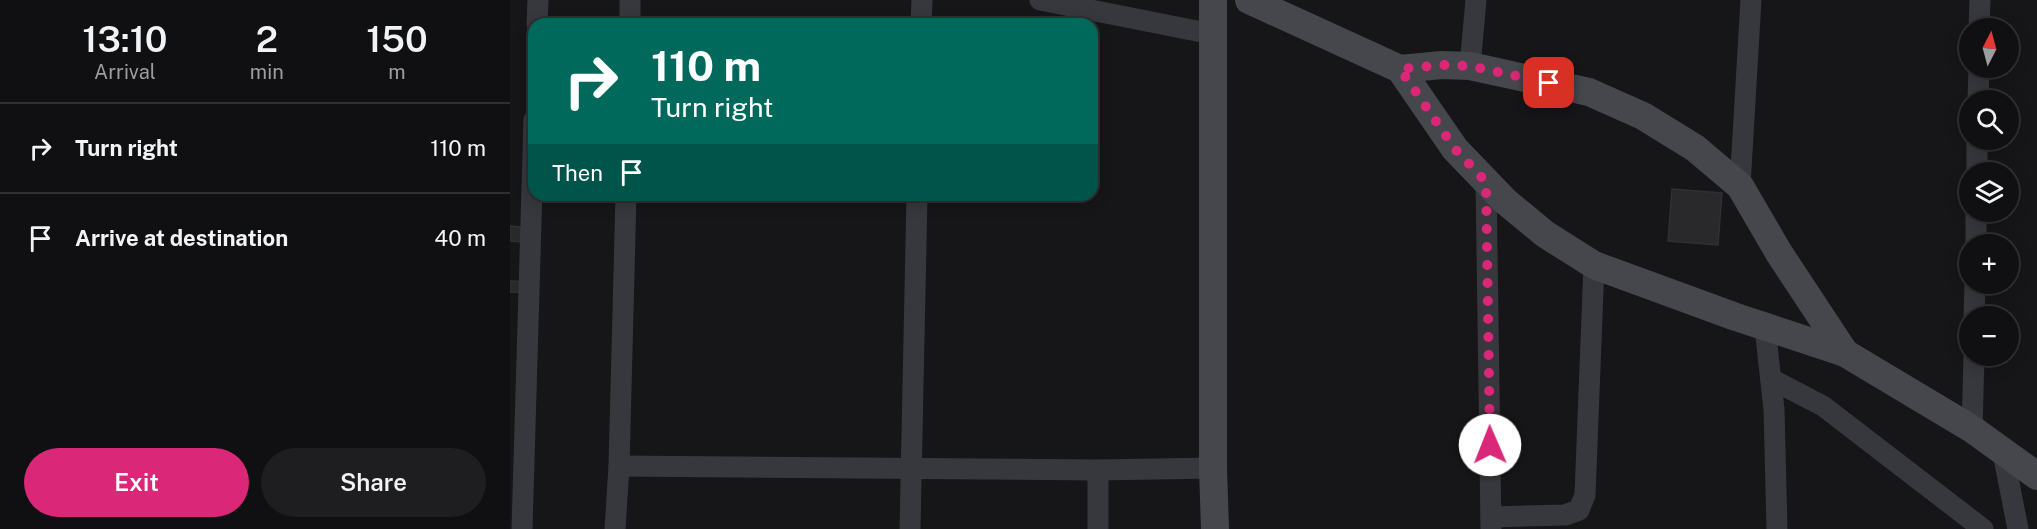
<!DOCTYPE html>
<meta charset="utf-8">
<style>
:root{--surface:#101012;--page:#1e1e20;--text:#f1f3f6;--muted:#9c9d9f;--line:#303032;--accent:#db2777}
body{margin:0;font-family:"Public Sans",sans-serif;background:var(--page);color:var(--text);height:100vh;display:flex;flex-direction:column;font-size:22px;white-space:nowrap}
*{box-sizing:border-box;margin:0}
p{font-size:20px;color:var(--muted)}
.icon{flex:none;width:33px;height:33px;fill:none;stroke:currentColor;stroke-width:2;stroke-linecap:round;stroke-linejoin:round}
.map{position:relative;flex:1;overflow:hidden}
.details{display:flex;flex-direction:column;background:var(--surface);width:510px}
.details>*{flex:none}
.guide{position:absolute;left:18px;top:18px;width:570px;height:183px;border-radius:18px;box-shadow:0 3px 15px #0003,0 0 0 2px var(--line);background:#00695c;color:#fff;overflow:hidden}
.needle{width:39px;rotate:6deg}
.controls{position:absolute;left:1449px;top:18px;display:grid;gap:12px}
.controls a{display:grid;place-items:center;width:60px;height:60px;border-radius:50%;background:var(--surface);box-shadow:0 3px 15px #0003,0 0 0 2px var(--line);font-size:30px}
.pin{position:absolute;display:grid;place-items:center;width:51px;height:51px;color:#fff;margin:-26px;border-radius:12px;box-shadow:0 3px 9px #0006}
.me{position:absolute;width:66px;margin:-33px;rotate:359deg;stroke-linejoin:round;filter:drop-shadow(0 0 4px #0008)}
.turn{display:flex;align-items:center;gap:21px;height:126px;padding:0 24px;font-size:27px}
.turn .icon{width:78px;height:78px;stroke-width:2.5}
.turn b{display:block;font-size:42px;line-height:51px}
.then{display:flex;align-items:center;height:57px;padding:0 24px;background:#0003;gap:12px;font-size:22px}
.eta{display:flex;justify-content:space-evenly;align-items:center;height:102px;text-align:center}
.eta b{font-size:36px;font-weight:600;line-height:42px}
.cta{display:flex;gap:12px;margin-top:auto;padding:12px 24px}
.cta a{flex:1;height:69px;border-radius:36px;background:var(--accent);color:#fff;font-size:24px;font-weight:600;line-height:69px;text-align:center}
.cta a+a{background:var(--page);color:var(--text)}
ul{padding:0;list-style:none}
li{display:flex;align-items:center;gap:18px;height:90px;padding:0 24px;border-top:2px solid var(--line)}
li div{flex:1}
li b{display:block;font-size:22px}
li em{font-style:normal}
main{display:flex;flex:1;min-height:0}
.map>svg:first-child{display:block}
.building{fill:#29292c;stroke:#303034;stroke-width:1.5}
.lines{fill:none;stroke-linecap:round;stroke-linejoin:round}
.street{stroke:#37383d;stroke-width:21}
.secondary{stroke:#45474d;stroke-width:28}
.route{stroke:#db2777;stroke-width:10;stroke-dasharray:0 18}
</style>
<main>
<section class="details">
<div class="eta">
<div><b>13:10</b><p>Arrival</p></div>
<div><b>2</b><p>min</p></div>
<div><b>150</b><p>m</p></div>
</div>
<ul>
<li><svg class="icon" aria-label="right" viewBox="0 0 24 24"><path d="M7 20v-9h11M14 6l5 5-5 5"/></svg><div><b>Turn right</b></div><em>110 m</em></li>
<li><svg class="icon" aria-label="arrive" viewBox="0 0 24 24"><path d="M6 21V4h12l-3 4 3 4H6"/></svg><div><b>Arrive at destination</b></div><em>40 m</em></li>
</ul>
<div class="cta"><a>Exit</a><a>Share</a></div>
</section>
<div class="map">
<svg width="1527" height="529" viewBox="0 0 1527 529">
<rect width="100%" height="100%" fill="#161618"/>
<g class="building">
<polygon points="1162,189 1212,193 1208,245 1158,241"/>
<polygon points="0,226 11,227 10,242 0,241"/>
<polygon points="0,281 19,282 18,293 0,292"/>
</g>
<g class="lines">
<g class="street">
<polyline points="530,0 702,34"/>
<polyline points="27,24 28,0"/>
<polyline points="120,24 120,0"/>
<polyline points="411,24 412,0"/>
<polyline points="1469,28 1470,0"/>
<polyline points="960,66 966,0"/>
<polyline points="1468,100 1469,68"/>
<polyline points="1467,172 1467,140"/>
<polyline points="976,181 981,529"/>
<polyline points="1230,186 1241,0"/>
<polyline points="1466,244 1466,212"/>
<polyline points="1464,316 1465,284"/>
<polyline points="1255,327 1264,410 1267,529"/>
<polyline points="1261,379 1313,406 1473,529"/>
<polyline points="1462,429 1464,356"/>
<polyline points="1493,453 1508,529"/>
<polyline points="109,466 588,470 703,468"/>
<polyline points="981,517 1055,515 1069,510 1075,495 1084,265"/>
<polyline points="12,529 24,120"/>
<polyline points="105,529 109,466 116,195"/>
<polyline points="400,529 407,195"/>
<polyline points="588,529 588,470"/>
</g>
<g class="secondary">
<polyline points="703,0 703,468 705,529"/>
<polyline points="739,0 890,69 945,149 995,201 1035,234 1084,265 1226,317 1335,353 1462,429 1527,476"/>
<polyline points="890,69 932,65 960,66 1079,92 1133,116 1185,148 1230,186 1269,253 1335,353"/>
</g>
</g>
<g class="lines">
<polyline class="route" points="980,445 976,182 945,149 890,69 932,65 960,66 1039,83"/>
</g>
</svg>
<div class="controls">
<a><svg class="needle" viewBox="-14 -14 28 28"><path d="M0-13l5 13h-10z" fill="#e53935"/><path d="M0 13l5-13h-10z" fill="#9c9d9f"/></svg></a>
<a><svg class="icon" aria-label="search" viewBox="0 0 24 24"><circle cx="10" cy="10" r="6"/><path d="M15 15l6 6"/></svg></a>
<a><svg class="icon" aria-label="layers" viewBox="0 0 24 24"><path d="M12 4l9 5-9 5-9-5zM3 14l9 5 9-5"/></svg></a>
<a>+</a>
<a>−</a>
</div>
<div class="pin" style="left:1039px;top:83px;background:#d93025"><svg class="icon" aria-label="arrive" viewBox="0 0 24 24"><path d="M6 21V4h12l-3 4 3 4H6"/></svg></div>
<svg class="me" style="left:980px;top:445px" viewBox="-20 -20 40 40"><circle r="19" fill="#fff"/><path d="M0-13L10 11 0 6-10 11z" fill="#db2777"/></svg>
<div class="guide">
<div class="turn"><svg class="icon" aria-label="right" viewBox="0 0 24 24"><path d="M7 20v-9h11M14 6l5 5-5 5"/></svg><div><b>110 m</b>Turn right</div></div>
<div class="then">Then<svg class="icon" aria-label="arrive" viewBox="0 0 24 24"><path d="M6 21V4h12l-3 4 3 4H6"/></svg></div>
</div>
</div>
</main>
